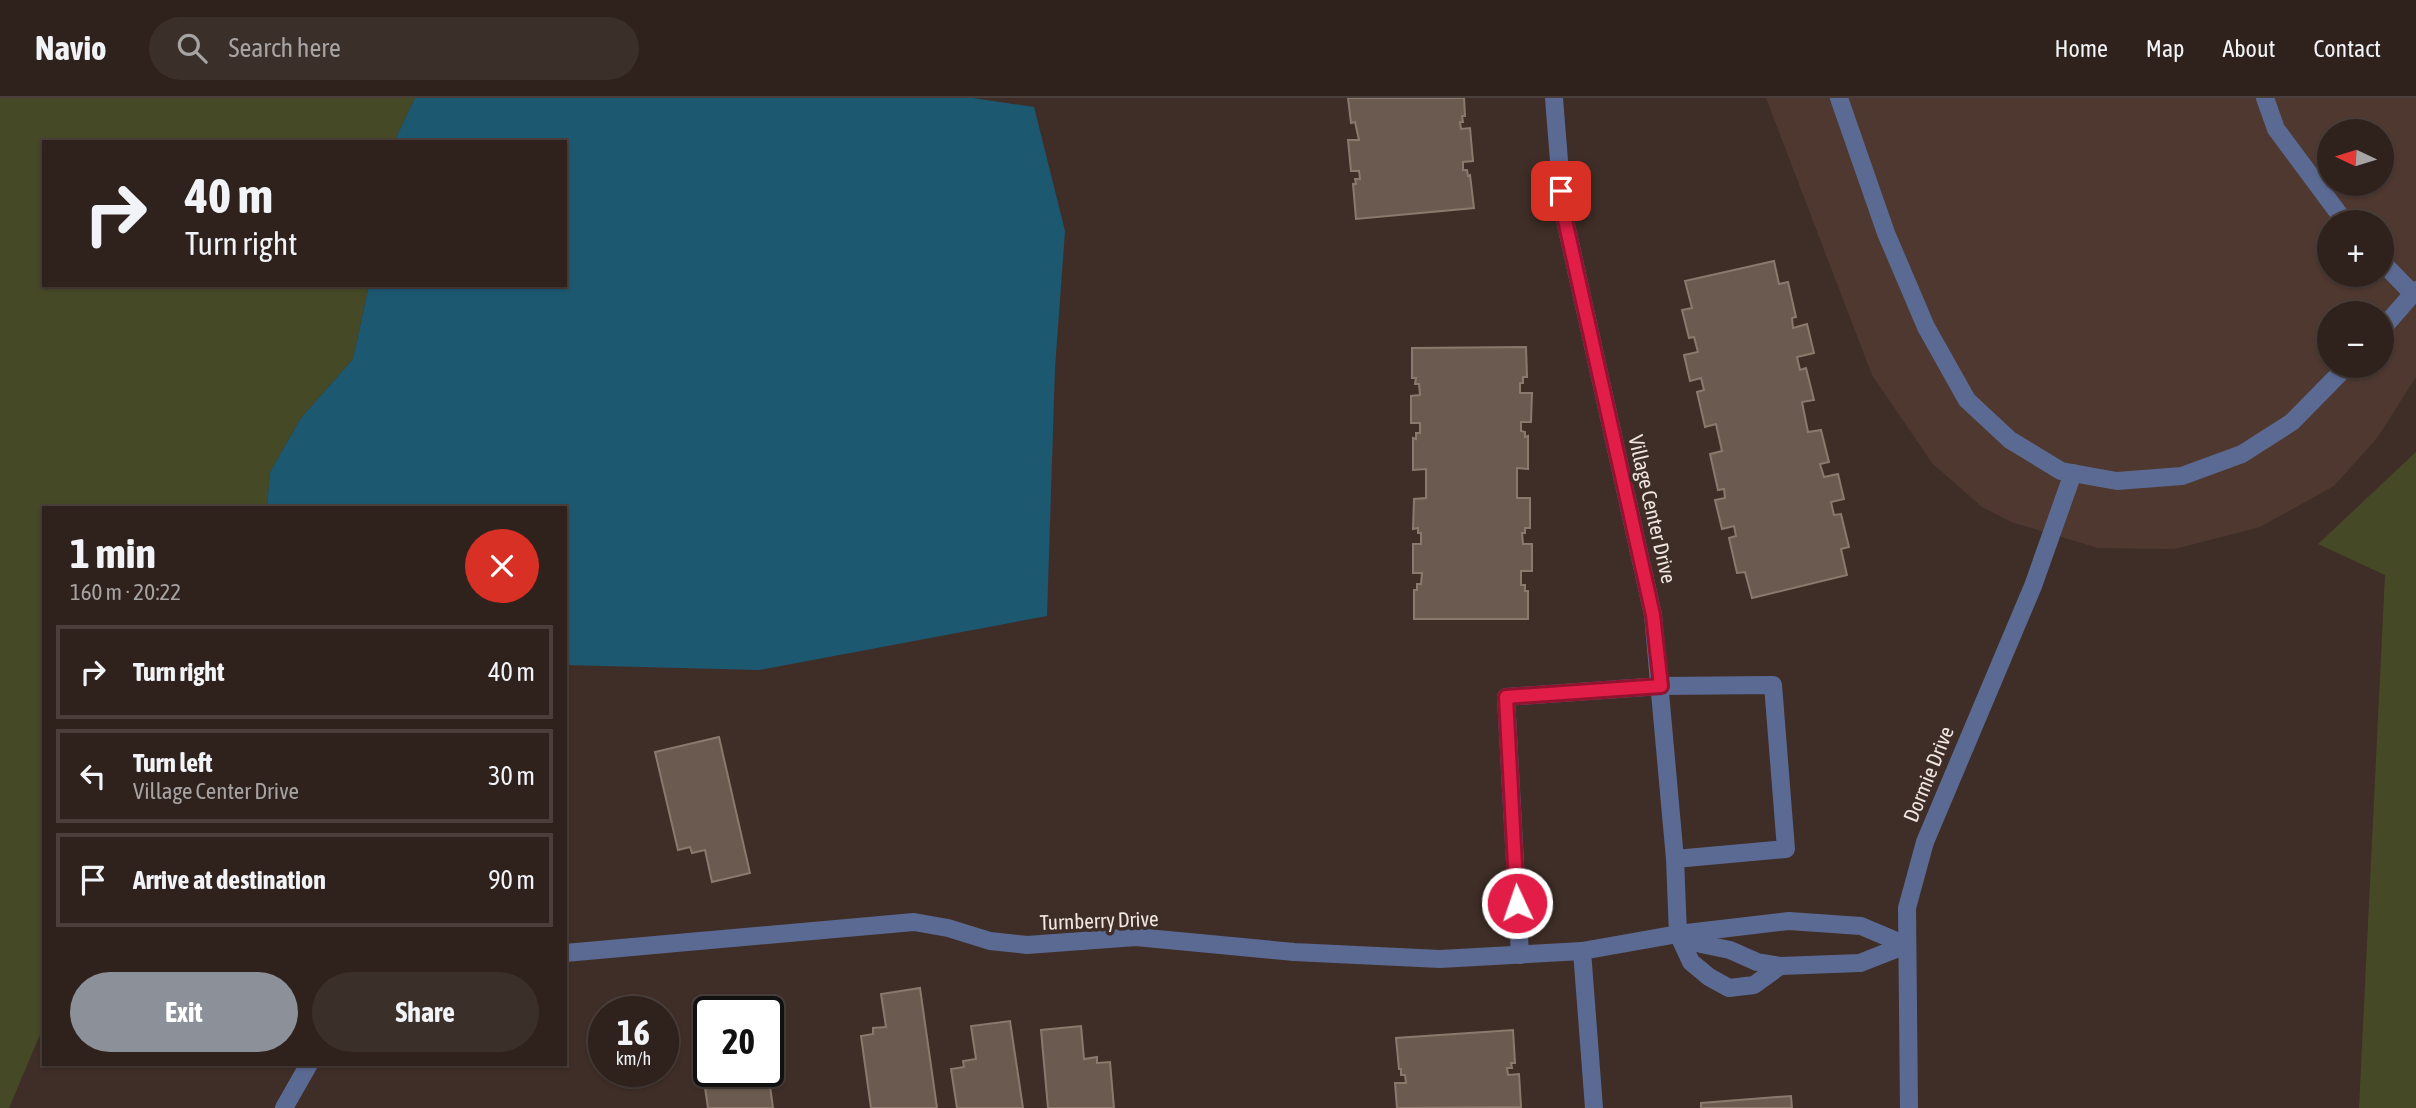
<!DOCTYPE html>
<meta charset="utf-8">
<style>
:root{--surface:#2f221d;--page:#3b2f2a;--text:#f1f3f6;--muted:#a7a4a4;--line:#4a3f3b;--accent:#8c9099}
body{margin:0;font-family:"Asap Condensed",sans-serif;background:var(--page);color:var(--text);height:100vh;display:flex;flex-direction:column;font-size:26px;white-space:nowrap}
*{box-sizing:border-box;margin:0}
p{font-size:23px;color:var(--muted)}
.icon{flex:none;width:38px;height:38px;fill:none;stroke:currentColor;stroke-width:2;stroke-linecap:round;stroke-linejoin:round}
.map{position:relative;flex:1;overflow:hidden}
.details{position:absolute;left:42px;top:408px;width:525px;height:560px;display:flex;flex-direction:column;background:var(--surface);border-radius:0px;box-shadow:0 2px 5px #0004,0 0 0 2px var(--line)}
.details>*{flex:none}
.guide{position:absolute;left:42px;top:42px;width:525px;height:147px;border-radius:0px;box-shadow:0 2px 5px #0004,0 0 0 2px var(--line);background:#2f221d;color:var(--text);overflow:hidden}
.needle{width:46px;rotate:274deg}
.controls{position:absolute;left:2317px;top:21px;display:grid;gap:14px}
.controls a{display:grid;place-items:center;width:77px;height:77px;border-radius:50%;background:var(--surface);box-shadow:0 2px 5px #0004,0 0 0 2px var(--line);font-size:35px}
.speed{position:absolute;left:588px;top:898px;display:flex;gap:14px;font-size:35px;font-weight:700;text-align:center}
.speed>*{display:grid;place-content:center;width:91px;height:91px;border-radius:50%;background:var(--surface);box-shadow:0 2px 5px #0004,0 0 0 2px var(--line);line-height:1}
.speed small{font-size:18px;font-weight:400}
.speed .limit{border:4px solid #111;border-radius:10px;background:#fff;color:#111}
.pin{position:absolute;display:grid;place-items:center;width:60px;height:60px;color:#fff;margin:-30px;border-radius:14px;box-shadow:0 4px 10px #0006}
.me{position:absolute;width:77px;margin:-38px;rotate:357deg;stroke-linejoin:round;filter:drop-shadow(0 0 5px #0008)}
.turn{display:flex;align-items:center;gap:24px;height:147px;padding:0 28px;font-size:32px}
.turn .icon{width:91px;height:91px;stroke-width:2.5}
.turn b{display:block;font-size:49px;line-height:60px}
.round{display:grid;place-items:center;flex:none;width:74px;height:74px;border-radius:37px;background:var(--page)}
.overview{display:flex;align-items:center;justify-content:space-between;height:119px;padding:0 28px}
h1{font-size:42px;font-weight:700;line-height:52px}
.primary-button{display:flex;gap:14px;margin-top:auto;padding:14px 28px}
.primary-button a{flex:1;height:80px;border-radius:42px;background:var(--accent);color:#fff;font-size:28px;font-weight:700;line-height:80px;text-align:center}
.primary-button a+a{background:var(--page);color:var(--text)}
ul{padding:0;list-style:none}
li{display:flex;align-items:center;gap:21px;height:94px;margin:0 14px 10px;padding:0 14px;border:4px solid var(--line);border-radius:0px}
li div{flex:1}
li b{display:block;font-size:26px}
li em{font-style:normal}
header{display:flex;align-items:center;gap:42px;box-sizing:border-box;height:98px;padding:0 35px;background:var(--surface);border-bottom:2px solid var(--line)}
header strong{font-size:33px}
nav{display:flex;gap:38px;margin-inline-start:auto;font-size:24px}
.search{width:490px;height:63px;background:var(--page);display:flex;align-items:center;gap:18px;box-sizing:border-box;padding:0 24px;border-radius:38px;color:var(--muted);font-size:26px}
.map>svg:first-child{display:block}
.built{fill:#4f382f;fill-rule:evenodd}
.green{fill:#464926}
.water{fill:#1d5871}
.building{fill:#6b5a4f;stroke:#8b796e;stroke-width:2}
.lines{fill:none;stroke-linecap:round;stroke-linejoin:round}
.service{stroke:#5b6a93;stroke-width:18}
.minor{stroke:#5b6a93;stroke-width:18}
.route-casing{stroke:#92132f;stroke-width:18}
.route{stroke:#e11d48;stroke-width:12}
.labels{text-anchor:middle;dominant-baseline:central;stroke-width:7;stroke-linejoin:round;paint-order:stroke}
.street-label{font-size:21px;fill:#f1e6e2;stroke:#3f2e27}
</style>
<header>
<strong>Navio</strong>
<div class="search"><svg class="icon" aria-label="search" viewBox="0 0 24 24"><circle cx="10" cy="10" r="6"/><path d="M15 15l6 6"/></svg>Search here</div>
<nav><a>Home</a><a>Map</a><a>About</a><a>Contact</a></nav>
</header>
<div class="map">
<svg width="2416" height="1010" viewBox="0 0 2416 1010">
<rect width="100%" height="100%" fill="#3f2e27"/>
<path class="built" d="M1766 0H2416V279L2377 340 2334 388 2260 429 2175 451 2098 450 2011 424 1982 409 1932 365 1872 277ZM2329 33H2382V86H2329ZM2329 124H2382V177H2329ZM2329 215H2382V268H2329Z"/>
<g class="green">
<polygon points="0,0 415,0 394,44 44,44 44,187 369,187 353,261 301,320 270,374 267,409 44,410 44,927 9,1010 0,1010"/>
<polygon points="2416,354 2416,1010 2359,1010 2385,477 2318,446"/>
</g>
<polygon class="water" points="415,0 973,0 1034,9 1065,133 1055,270 1047,518 759,572 565,567 565,410 267,409 270,374 301,320 353,261 369,187 565,187 565,44 394,44"/>
<g class="building">
<polygon points="1348,0 1464,0 1465,18 1462,18 1463,24 1460,24 1461,31 1470,30 1473,63 1463,64 1463,72 1467,72 1468,78 1470,77 1474,110 1356,121 1353,86 1356,86 1355,81 1360,81 1359,73 1351,73 1348,42 1359,42 1355,24 1351,25"/>
<polygon points="1774,163 1779,186 1788,184 1796,219 1792,220 1793,230 1807,226 1814,255 1797,259 1800,272 1806,270 1814,302 1802,304 1808,334 1821,332 1829,364 1820,366 1824,379 1838,376 1844,401 1831,404 1834,417 1841,416 1849,449 1841,451 1847,477 1752,500 1745,474 1737,475 1729,440 1736,438 1734,428 1722,431 1715,402 1725,400 1724,391 1718,392 1710,356 1722,353 1716,326 1705,329 1697,294 1704,292 1701,280 1690,283 1684,257 1698,254 1694,239 1689,240 1682,212 1692,210 1685,183"/>
<polygon points="1526,249 1527,279 1523,279 1523,285 1520,285 1520,295 1532,295 1531,324 1521,324 1521,333 1525,334 1525,339 1528,338 1528,371 1517,370 1517,400 1530,400 1530,430 1525,430 1525,435 1522,435 1523,446 1532,446 1532,473 1521,473 1521,487 1525,487 1525,493 1528,493 1528,521 1414,521 1414,492 1417,492 1417,486 1421,486 1422,475 1413,475 1413,446 1421,446 1421,435 1418,435 1418,430 1413,431 1414,401 1426,400 1426,371 1413,372 1413,340 1416,341 1416,335 1420,335 1420,325 1411,325 1411,298 1420,297 1419,286 1415,286 1416,280 1412,280 1412,250"/>
<polygon points="719,639 750,775 712,784 705,752 692,755 690,749 678,752 655,654"/>
<polygon points="920,890 937,1010 871,1010 861,938 873,936 873,930 886,929 881,896"/>
<polygon points="733,908 734,914 709,914 709,973 768,973 773,1010 708,1010 694,914"/>
<polygon points="1010,923 1023,1010 957,1010 951,971 964,969 963,963 976,961 971,928"/>
<polygon points="1081,928 1084,961 1097,959 1097,965 1110,964 1114,1010 1048,1010 1041,932"/>
<polygon points="1513,932 1515,965 1511,965 1512,970 1507,970 1508,977 1519,976 1521,1009 1397,1010 1395,985 1406,985 1405,977 1401,977 1401,971 1399,971 1396,940"/>
<polygon points="1791,998 1792,1010 1701,1010 1701,1005"/>
</g>
<g class="lines">
<g class="service">
<polyline points="1554,0 1563,113 1653,517 1675,761 1678,836 1691,864 1709,879 1729,890 1754,887 1780,868"/>
<polyline points="1839,0 1886,135 1926,229 1967,302 2010,342 2061,373 2117,383 2182,378 2242,356 2292,324 2347,268"/>
<polyline points="2265,0 2276,31 2345,124"/>
<polyline points="2382,164 2412,195"/>
<polyline points="2382,231 2416,192"/>
<polyline points="1582,853 1594,1010"/>
<polyline points="1520,857 1506,599 1661,588 1773,587 1786,751 1675,761"/>
</g>
<g class="minor">
<polyline points="1678,836 1701,846 1730,852 1757,864 1780,868 1860,865 1906,847"/>
<polyline points="565,855 914,824 948,830 990,843 1027,847 1136,839 1294,854 1440,861 1582,853 1678,836 1789,823 1861,828 1906,847"/>
<polyline points="284,1010 309,966"/>
<polyline points="1909,1010 1907,810 1925,744 2033,488 2073,375"/>
</g>
</g>
<g class="lines">
<defs>
<polyline id="route" points="1517,805 1506,599 1661,588 1653,517 1563,113 1561,93"/>
</defs>
<use href="#route" class="route-casing"/>
<use href="#route" class="route"/>
</g>
<g class="labels">
<g class="street-label">
<text transform="translate(1653 411) rotate(77)">Village Center Drive</text>
<text transform="translate(1928 676) rotate(-68)">Dormie Drive</text>
<text transform="translate(1099 822) rotate(-2)">Turnberry Drive</text>
</g>
</g>
</svg>
<div class="controls">
<a><svg class="needle" viewBox="-14 -14 28 28"><path d="M0-13l5 13h-10z" fill="#e53935"/><path d="M0 13l5-13h-10z" fill="#a7a4a4"/></svg></a>
<a>+</a>
<a>−</a>
</div>
<div class="speed"><div>16<small>km/h</small></div><div class="limit">20</div></div>
<div class="pin" style="left:1561px;top:93px;background:#d93025"><svg class="icon" aria-label="arrive" viewBox="0 0 24 24"><path d="M6 21V4h12l-3 4 3 4H6"/></svg></div>
<svg class="me" style="left:1517px;top:805px" viewBox="-20 -20 40 40"><circle r="17" fill="#e11d48" stroke="#fff" stroke-width="3"/><path d="M0-11L8 9 0 5-8 9z" fill="#fff"/></svg>
<div class="guide">
<div class="turn"><svg class="icon" aria-label="right" viewBox="0 0 24 24"><path d="M7 20v-9h11M14 6l5 5-5 5"/></svg><div><b>40 m</b>Turn right</div></div>
</div>
<section class="details">
<div class="overview"><div><h1>1 min</h1><p>160 m · 20:22</p></div><a class="round" style="background:#d93025;color:#fff"><svg class="icon" aria-label="close" viewBox="0 0 24 24"><path d="M6 6l12 12M18 6L6 18"/></svg></a></div>
<ul>
<li><svg class="icon" aria-label="right" viewBox="0 0 24 24"><path d="M7 20v-9h11M14 6l5 5-5 5"/></svg><div><b>Turn right</b></div><em>40 m</em></li>
<li><svg class="icon" aria-label="left" viewBox="0 0 24 24"><path d="M17 20v-9H6M10 6l-5 5 5 5"/></svg><div><b>Turn left</b><p>Village Center Drive</p></div><em>30 m</em></li>
<li><svg class="icon" aria-label="arrive" viewBox="0 0 24 24"><path d="M6 21V4h12l-3 4 3 4H6"/></svg><div><b>Arrive at destination</b></div><em>90 m</em></li>
</ul>
<div class="primary-button"><a>Exit</a><a>Share</a></div>
</section>
</div>
